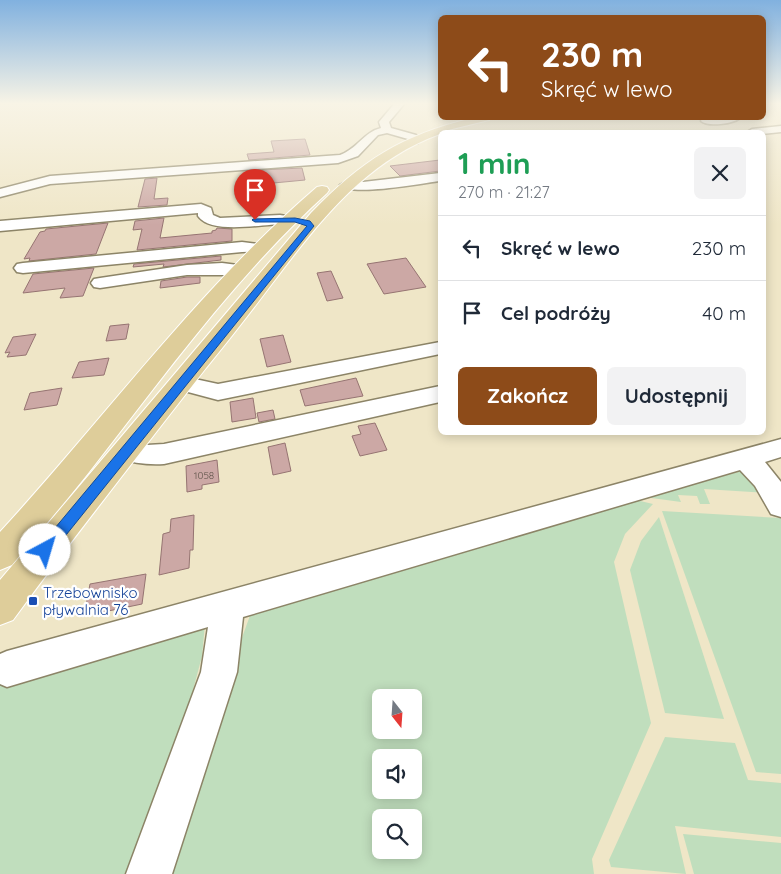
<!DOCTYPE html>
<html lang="pl">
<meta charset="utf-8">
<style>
:root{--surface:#fff;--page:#f2f2f3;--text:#1f2937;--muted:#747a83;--line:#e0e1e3;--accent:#8d4b19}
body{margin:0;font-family:Quicksand,sans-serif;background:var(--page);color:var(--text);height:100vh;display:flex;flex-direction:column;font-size:19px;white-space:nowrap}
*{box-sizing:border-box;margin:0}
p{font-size:16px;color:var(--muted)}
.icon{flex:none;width:28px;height:28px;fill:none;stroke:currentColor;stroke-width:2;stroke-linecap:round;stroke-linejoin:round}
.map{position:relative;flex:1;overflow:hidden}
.details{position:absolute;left:438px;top:130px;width:328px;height:305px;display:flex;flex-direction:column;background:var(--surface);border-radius:8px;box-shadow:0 2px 12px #0003}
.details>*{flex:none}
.hud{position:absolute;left:438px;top:15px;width:328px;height:105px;border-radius:8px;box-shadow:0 2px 12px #0003;background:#8d4b19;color:#fff;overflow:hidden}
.needle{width:32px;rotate:163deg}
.tools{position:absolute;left:372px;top:689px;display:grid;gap:10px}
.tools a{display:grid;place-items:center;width:50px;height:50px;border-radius:8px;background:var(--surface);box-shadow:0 2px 12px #0003;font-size:25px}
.pin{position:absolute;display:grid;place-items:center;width:42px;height:42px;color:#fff;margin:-51px -21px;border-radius:50% 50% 50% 0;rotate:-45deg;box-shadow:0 0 5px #0007}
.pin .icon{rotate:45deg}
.me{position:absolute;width:55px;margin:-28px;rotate:39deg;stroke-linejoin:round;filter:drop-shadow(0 0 4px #0008)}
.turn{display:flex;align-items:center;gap:18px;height:105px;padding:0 20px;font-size:22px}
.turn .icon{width:65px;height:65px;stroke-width:2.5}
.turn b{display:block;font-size:35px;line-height:42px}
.round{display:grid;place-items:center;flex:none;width:52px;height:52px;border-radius:8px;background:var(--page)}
.summary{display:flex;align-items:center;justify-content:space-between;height:85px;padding:0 20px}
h1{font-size:30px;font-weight:700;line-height:38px;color:#1e9e55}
.primary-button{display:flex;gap:10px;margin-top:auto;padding:10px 20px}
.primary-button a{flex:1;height:58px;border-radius:8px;background:var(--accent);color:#fff;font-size:20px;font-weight:700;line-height:58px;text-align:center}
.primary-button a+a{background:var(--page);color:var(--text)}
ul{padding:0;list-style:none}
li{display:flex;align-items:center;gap:15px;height:65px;padding:0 20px;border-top:1px solid var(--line)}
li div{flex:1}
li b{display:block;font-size:19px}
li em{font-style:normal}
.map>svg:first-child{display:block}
.green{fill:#c0debd;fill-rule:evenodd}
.building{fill:#cca8a5;stroke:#967472}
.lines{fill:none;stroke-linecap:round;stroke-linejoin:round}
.minor-casing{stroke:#8c8467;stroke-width:3}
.major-casing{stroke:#fff;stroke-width:2}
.minor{fill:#fff;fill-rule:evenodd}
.major{fill:#decd9a;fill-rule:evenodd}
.route{fill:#1a73e8;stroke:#114b97}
.transit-dot{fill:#1a4fb4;stroke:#fff;stroke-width:2}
.labels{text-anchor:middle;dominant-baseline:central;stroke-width:4.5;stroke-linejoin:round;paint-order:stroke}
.number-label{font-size:10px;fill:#62564c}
.near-transit-label{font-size:15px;fill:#164399;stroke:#fff;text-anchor:start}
</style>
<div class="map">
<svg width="781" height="874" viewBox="0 0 781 874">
<rect width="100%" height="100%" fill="#efe6c7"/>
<g class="green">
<polygon points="742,471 766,493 704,489 710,504 700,504 697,496 678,495 681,502 644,497"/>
<path d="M636 500 653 504 625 534 614 562 651 723 592 859 594 874H172L239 646 252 610ZM381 698H414V730H381ZM381 758H414V790H381ZM381 818H414V850H381Z"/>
<polygon points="662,511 781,518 781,774 756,772"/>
<polygon points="659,517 724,719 665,713 630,570 641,541"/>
<polygon points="205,624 202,656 192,694 129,874 0,874 0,684"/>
<polygon points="665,737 735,743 748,780 781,783 781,837 675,826 686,874 611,867 609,860"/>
<polygon points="683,834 781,843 781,874 694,874"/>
</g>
<g class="building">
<polygon points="305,139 310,155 249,160 247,154 274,152 271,141"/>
<polygon points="440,160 440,171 400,176 390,166"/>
<polygon points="302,168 305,180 263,184 261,170"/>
<polygon points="157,178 154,199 168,198 167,205 138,207 145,179"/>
<polygon points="164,218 160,238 212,233 212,231 216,230 217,228 232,229 232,241 137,250 142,229 133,230 135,221"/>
<polygon points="108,223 96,254 29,261 30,258 24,259 40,232 45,231 46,229"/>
<polygon points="221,256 221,260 163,267 164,264 133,267 134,264"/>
<polygon points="406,258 426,287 384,294 367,264"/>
<polygon points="94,268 83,296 60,298 65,288 23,293 33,274"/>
<polygon points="331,271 343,298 327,301 317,273"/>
<polygon points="187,277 200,277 200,283 160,288 161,281"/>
<polygon points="129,324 126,339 106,341 110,326"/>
<polygon points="36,334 26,355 7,357 10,352 5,353 13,337"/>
<polygon points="283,335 291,362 267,367 260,339"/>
<polygon points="109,358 104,375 72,378 79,362"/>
<polygon points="356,378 363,396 305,406 300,390"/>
<polygon points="62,388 57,405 24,410 30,393"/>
<polygon points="253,398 256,418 232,422 230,402"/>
<polygon points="273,410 275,419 259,422 257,413"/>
<polygon points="375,423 387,450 360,456 352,436 361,434 358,426"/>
<polygon points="285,443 291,471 273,475 268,447"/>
<polygon points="217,460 219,482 202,485 202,489 187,492 186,466"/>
<polygon points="194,515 193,550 190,550 189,568 159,575 163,534 170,532 171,519"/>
<polygon points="146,574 142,604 84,616 90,584"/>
</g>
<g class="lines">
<defs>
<g id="minor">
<path d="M395 103H405L389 122 391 128 416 135 420 139 418 143H410L408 139 387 133 378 135 358 156 338 163 50 184 0 197V189L50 176 340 155C357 149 364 132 381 128L379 122Z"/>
<path d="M710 118H740C733 124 708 127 701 121L702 119Z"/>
<polygon points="781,126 781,132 762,134 762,132 747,132 752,129"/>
<path d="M440 173V181C423 183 350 197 340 185L347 181 363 182Z"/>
<path d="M201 204 211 208 213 215 220 218 280 215 293 217 295 220 293 223 288 224C266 223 212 236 198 216V213L0 231V221Z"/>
<polygon points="242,242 266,245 268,248 266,251 242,252 23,273 17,272 14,268 17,264 23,263"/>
<polygon points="222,263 246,266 249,270 246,274 240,275 187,275 100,288 94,287 91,283 94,279 100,278 187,265"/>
<polygon points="440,342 440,354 218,400 173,388 170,383 173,378 181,376 218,384"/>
<path d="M440 386V402L164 464C147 465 133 463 117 458L113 451 117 444 126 442 147 445 164 444Z"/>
<polygon points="781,439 781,457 765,462 781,482 781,517 771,514 755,486 740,470 243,617 237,672 172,874 126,874 201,672 208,627 7,687 0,684 0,654 7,651"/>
</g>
<g id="major">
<path d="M473 118H491L489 120 440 132V134C365 161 318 223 271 285 250 313 228 341 206 368 141 452 75 535 13 620L0 625V580L311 213C362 160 402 135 473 118Z"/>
<path d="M322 186 327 187 329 190 327 193C238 274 169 369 96 463 69 498 40 531 12 565L0 570V532C106 417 198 289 317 187Z"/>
</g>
</defs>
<use href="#minor" class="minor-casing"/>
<use href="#major" class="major-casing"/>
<use href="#minor" class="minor"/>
<use href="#major" class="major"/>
</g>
<linearGradient id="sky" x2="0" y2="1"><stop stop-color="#81b1df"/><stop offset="0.46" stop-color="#f8f4e6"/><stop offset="1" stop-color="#f8f4e6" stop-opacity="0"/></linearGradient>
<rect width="781" height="225" fill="url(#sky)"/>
<polygon class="route" points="295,218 310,221 314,226 50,555 45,556 40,555 38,550 40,546 307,226 295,222 255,222 252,220 253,219"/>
<rect class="transit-dot" x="28" y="596" width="10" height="10" rx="2.5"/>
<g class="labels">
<g class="number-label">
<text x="204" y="475">1058</text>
</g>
<g class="near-transit-label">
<text x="43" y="592">Trzebownisko<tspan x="43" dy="17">pływalnia 76</tspan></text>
</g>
</g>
</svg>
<div class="tools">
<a><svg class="needle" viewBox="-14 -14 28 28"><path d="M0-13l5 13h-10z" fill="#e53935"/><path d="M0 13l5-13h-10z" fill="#747a83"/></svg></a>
<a><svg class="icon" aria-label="sound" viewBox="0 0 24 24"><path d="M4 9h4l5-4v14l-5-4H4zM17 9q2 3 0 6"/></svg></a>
<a><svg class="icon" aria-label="search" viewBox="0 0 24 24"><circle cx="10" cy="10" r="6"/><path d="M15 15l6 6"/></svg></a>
</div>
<div class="pin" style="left:255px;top:220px;background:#d93025"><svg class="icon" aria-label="arrive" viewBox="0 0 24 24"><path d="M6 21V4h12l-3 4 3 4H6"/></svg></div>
<svg class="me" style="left:45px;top:550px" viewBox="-20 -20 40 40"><circle r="19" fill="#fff"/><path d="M0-13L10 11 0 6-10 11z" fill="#1a73e8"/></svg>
<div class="hud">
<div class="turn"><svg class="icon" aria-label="left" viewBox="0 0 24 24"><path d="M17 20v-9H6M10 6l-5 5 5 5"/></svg><div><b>230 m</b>Skręć w lewo</div></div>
</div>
<section class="details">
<div class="summary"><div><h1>1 min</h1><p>270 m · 21:27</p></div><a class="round"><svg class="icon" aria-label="close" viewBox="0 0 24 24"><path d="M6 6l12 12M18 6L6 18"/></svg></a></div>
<ul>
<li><svg class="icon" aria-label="left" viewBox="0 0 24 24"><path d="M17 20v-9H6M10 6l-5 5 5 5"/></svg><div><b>Skręć w lewo</b></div><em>230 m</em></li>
<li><svg class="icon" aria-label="arrive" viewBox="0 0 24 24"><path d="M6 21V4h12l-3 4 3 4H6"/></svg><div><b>Cel podróży</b></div><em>40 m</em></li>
</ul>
<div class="primary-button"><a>Zakończ</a><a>Udostępnij</a></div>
</section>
</div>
